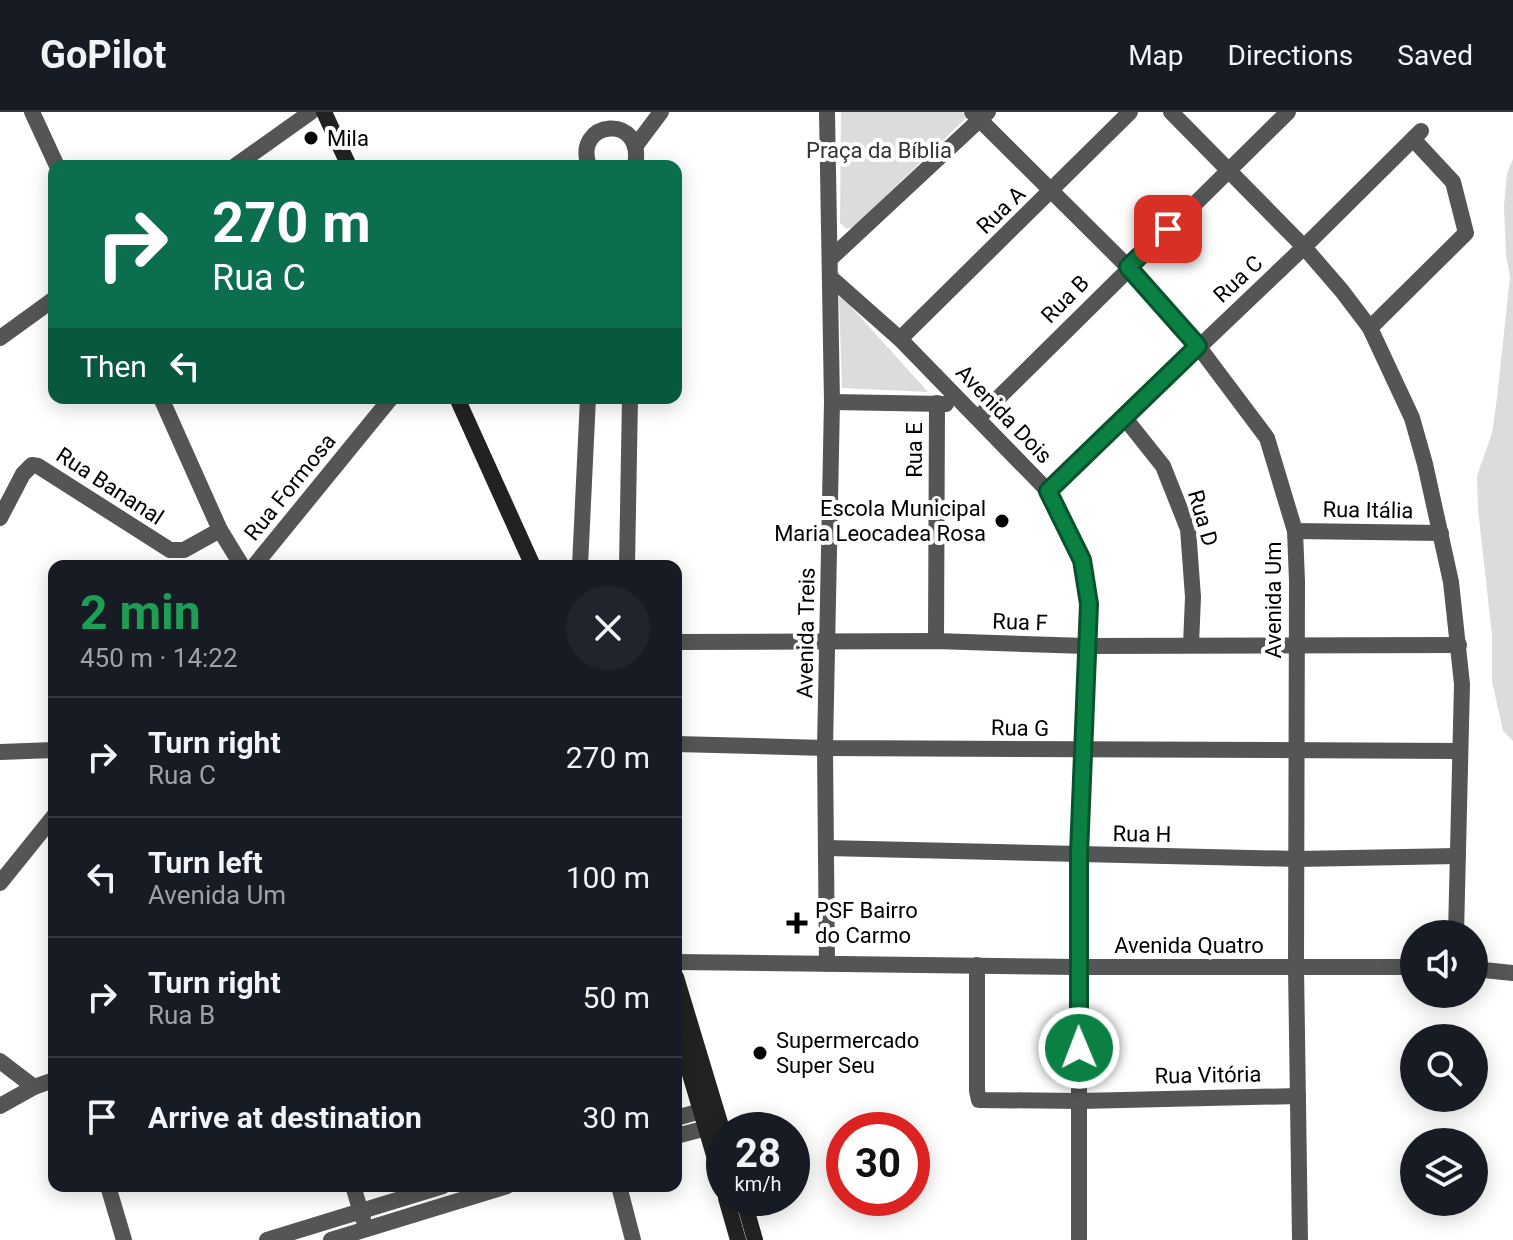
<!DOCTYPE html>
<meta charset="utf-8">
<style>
:root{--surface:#171b24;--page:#20242c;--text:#f1f3f6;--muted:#9ea1a6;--line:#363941}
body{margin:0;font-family:Roboto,sans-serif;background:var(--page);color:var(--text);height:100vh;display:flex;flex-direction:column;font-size:30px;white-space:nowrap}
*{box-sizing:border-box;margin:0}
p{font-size:26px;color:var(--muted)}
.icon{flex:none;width:44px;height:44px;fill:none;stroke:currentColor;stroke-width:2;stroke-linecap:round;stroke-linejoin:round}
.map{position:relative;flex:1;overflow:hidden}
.drawer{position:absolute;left:48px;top:448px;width:634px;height:632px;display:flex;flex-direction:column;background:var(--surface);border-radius:16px;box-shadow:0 4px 20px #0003}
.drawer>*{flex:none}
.banner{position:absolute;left:48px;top:48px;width:634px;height:244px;border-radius:16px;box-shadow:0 4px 20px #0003;background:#0b6e4f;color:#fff;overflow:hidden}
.controls{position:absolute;left:1400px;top:808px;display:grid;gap:16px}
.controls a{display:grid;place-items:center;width:88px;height:88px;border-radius:50%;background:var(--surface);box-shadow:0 4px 20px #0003;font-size:40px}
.speed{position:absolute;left:706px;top:1000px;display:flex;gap:16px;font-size:40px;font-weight:700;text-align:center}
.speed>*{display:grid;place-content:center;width:104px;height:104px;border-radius:50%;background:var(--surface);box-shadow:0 4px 20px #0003;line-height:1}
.speed small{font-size:20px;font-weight:400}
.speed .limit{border:12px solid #d22;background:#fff;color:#111}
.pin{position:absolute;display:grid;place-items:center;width:68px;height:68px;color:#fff;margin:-34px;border-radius:16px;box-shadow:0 4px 12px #0006}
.me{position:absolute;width:88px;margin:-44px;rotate:359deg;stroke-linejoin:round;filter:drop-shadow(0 0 6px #0008)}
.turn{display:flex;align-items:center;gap:28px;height:168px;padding:0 32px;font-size:36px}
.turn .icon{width:104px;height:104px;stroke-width:2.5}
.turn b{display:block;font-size:56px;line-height:68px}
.then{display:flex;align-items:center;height:76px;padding:0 32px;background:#0003;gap:16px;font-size:30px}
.round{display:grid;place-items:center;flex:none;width:84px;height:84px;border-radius:42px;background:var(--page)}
.summary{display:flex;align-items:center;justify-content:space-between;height:136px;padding:0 32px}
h1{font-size:48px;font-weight:700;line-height:60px;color:#1e9e55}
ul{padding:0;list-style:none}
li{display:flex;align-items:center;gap:24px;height:120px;padding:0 32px;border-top:2px solid var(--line)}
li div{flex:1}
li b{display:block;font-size:30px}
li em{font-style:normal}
header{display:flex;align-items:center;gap:48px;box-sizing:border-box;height:112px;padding:0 40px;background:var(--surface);border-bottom:2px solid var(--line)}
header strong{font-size:38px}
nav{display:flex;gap:44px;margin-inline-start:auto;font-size:28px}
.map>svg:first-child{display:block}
.green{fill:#dcdcdc}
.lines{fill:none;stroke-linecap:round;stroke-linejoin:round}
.minor{stroke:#555;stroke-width:16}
.tertiary{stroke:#555;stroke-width:16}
.secondary{stroke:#222;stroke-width:16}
.route-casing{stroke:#07532c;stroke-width:20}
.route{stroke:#0b8043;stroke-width:14}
.poi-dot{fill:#000;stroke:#fff;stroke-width:3}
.labels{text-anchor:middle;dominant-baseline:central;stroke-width:8;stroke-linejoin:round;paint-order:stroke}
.poi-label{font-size:22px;fill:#000;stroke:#fff;text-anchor:start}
.park-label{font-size:22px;fill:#333;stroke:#fff}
.street-label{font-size:22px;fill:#000;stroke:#fff}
</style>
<header>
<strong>GoPilot</strong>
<nav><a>Map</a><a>Directions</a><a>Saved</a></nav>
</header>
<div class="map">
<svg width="1513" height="1128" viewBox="0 0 1513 1128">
<rect width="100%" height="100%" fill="#fff"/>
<g class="green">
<polygon points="841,0 963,0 966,6 854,115 847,117 840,111"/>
<polygon points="1513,47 1513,629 1503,619 1492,569 1492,523 1478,397 1477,364 1492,321 1497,286 1510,165 1506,143 1504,94 1507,61"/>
<polygon points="839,185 846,189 928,280 842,276"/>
</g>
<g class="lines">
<g class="minor">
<polyline points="32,0 57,54"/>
<polyline points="972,0 1128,155 1198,234 1267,326 1295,419 1297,469 1296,854 1300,1128"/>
<polyline points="1171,0 1304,135 1342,179 1370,216 1412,306 1425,352 1451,470 1462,572 1456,822"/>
<polyline points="235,54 311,0"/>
<polyline points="830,147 988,0"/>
<polyline points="830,165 900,227 1048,379 1082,448 1089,492 1079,742 1079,1128"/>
<polyline points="1370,216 1466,121 1453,70 1413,27"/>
<polyline points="0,226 54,187"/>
<polyline points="900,227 1130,0"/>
<polyline points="161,286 220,418 242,454"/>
<polyline points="832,290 946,292"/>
<polyline points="1124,305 1163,354 1188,417 1193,485 1191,533"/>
<polyline points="978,306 1288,0"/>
<polyline points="1048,379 1304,135 1421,19"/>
<polyline points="0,406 23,362 32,353 38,354 170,438 184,438 220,418"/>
<polyline points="1295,419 1441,421"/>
<polyline points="936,529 937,291"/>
<polyline points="676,530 936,529 1086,534 1459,533"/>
<polyline points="676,632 825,636 1460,639"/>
<polyline points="0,640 54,638"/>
<polyline points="826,736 1297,747 1458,744"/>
<polyline points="676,850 1078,855 1414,855"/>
<polyline points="827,852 825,636 832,290 827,0"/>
<polyline points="977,853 977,979 979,988 1080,989 1298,984"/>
<polyline points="1474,857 1513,861"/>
<polyline points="0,949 34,975"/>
<polyline points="0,994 34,975 54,968"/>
<polyline points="676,1006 701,999"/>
<polyline points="676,1024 707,1016"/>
<polyline points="108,1074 124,1128"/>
<polyline points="353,1074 363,1107"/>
<polyline points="619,1074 633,1128"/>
<polyline points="267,1128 443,1074"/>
<polyline points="331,1128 507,1074"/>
</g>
<g class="tertiary">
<polyline points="637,32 661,0"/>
<path d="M589 54C572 8 646 0 635 54"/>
<polyline points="254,454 391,286"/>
<polyline points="580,454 588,286"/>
<polyline points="627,454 630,286"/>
<polyline points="0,771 54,704"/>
</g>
<g class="secondary">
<polyline points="324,0 349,54"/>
<polyline points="457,286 533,454"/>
<polyline points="676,865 724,1024"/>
<polyline points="676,915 724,1077"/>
<polyline points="726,1086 738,1128"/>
<polyline points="743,1086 755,1128"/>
</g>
</g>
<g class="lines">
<defs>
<polyline id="route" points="1079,936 1079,742 1089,492 1082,448 1048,379 1198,234 1128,155 1168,117"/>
</defs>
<use href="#route" class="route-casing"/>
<use href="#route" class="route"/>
</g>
<g class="poi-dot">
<circle cx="311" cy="26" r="8"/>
<circle cx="1002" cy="409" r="8"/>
<path d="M793 799h8v8h8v8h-8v8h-8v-8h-8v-8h8z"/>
<circle cx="760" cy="941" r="8"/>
</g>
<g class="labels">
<g class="poi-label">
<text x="327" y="26">Mila</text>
<text x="986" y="396" text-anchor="end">Escola Municipal<tspan x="986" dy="25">Maria Leocadea Rosa</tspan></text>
<text x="815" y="798">PSF Bairro<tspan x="815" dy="25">do Carmo</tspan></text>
<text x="776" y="928">Supermercado<tspan x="776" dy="25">Super Seu</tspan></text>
</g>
<g class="park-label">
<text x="879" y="38">Praça da Bíblia</text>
</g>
<g class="street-label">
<text transform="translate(1001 98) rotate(-44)">Rua A</text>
<text transform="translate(1238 167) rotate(-43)">Rua C</text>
<text transform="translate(1065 187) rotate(-45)">Rua B</text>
<text transform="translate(1004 302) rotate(46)">Avenida Dois</text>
<text transform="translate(914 338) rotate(-90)">Rua E</text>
<text transform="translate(110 374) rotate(33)">Rua Bananal</text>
<text transform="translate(290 375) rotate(-51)">Rua Formosa</text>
<text transform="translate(1368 398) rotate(1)">Rua Itália</text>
<text transform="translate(1203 406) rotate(74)">Rua D</text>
<text transform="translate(1273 488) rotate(-90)">Avenida Um</text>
<text transform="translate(1020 510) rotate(2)">Rua F</text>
<text transform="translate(806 521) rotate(-89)">Avenida Treis</text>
<text transform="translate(1020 616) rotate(1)">Rua G</text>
<text transform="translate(1142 722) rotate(1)">Rua H</text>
<text x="1189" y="833">Avenida Quatro</text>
<text transform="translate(1208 963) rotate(-1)">Rua Vitória</text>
</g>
</g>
</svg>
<div class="controls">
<a><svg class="icon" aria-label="sound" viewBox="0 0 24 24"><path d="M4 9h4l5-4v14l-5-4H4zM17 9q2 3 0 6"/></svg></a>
<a><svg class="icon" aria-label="search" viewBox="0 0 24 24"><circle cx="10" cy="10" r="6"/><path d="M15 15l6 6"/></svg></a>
<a><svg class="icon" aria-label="layers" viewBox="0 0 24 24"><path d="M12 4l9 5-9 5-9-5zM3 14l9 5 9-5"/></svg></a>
</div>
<div class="speed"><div>28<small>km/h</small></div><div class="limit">30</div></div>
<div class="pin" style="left:1168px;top:117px;background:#d93025"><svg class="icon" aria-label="arrive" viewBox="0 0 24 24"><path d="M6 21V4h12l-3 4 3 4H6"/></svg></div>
<svg class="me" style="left:1079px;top:936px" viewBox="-20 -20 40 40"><circle r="17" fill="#0b8043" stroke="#fff" stroke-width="3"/><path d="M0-11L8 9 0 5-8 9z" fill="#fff"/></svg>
<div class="banner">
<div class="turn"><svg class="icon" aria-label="right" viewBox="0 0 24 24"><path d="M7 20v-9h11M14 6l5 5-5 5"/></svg><div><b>270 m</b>Rua C</div></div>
<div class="then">Then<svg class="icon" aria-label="left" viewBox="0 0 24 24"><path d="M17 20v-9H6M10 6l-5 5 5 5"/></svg></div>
</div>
<section class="drawer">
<div class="summary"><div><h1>2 min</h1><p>450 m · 14:22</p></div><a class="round"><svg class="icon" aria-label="close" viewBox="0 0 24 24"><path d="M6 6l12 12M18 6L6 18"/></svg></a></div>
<ul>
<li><svg class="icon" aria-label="right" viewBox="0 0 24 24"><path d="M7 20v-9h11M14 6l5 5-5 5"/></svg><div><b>Turn right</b><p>Rua C</p></div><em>270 m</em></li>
<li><svg class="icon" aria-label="left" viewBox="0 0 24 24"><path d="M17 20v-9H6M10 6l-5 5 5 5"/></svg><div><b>Turn left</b><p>Avenida Um</p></div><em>100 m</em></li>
<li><svg class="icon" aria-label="right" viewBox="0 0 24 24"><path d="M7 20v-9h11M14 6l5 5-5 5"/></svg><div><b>Turn right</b><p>Rua B</p></div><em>50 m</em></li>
<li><svg class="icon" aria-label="arrive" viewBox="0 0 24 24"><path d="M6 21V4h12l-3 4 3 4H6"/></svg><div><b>Arrive at destination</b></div><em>30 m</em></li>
</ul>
</section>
</div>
